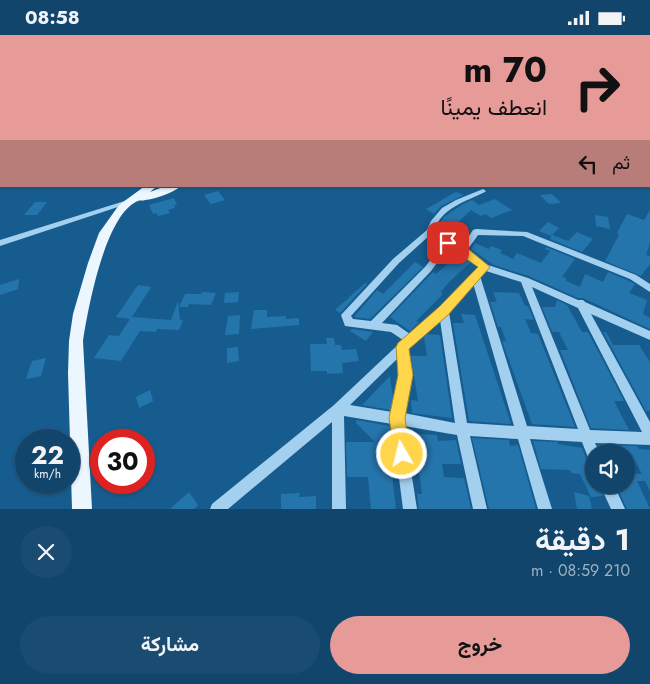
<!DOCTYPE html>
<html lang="ar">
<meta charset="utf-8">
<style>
:root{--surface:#11456b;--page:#1a4c71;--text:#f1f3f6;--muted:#9cb1c1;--line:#305d7e;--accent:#e69b98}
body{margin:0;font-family:Jost,Vazirmatn,sans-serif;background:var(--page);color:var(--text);direction:rtl;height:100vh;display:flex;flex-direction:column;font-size:19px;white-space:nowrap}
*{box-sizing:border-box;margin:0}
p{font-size:16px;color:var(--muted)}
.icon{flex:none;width:28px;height:28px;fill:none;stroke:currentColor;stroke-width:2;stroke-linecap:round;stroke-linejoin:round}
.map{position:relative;height:474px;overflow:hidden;direction:ltr}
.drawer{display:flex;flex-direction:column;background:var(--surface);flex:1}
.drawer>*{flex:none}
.top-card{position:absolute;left:0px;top:0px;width:650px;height:152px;box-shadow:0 1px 4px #0004,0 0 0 1px var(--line);direction:rtl;background:#e69b98;color:#111;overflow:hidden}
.controls{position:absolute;left:585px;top:409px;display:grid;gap:10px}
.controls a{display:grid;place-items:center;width:50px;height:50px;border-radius:50%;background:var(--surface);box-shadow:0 1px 4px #0004,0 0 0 1px var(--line);font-size:25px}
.speed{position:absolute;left:15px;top:394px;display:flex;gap:10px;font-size:25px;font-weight:700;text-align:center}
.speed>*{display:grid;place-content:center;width:65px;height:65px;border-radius:50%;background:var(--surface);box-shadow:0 1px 4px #0004,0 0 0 1px var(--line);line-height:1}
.speed small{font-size:12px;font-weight:400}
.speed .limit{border:8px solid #d22;background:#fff;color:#111}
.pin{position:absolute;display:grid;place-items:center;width:42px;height:42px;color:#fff;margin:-21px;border-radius:10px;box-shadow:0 2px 8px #0006}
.me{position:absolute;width:55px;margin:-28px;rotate:352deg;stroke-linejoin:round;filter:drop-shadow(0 0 4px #0008)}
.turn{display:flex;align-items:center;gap:18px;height:105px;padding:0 20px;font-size:22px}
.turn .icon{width:65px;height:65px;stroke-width:2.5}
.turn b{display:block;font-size:35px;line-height:42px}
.then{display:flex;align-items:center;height:48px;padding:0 20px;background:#0003;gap:10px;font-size:19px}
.round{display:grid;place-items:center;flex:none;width:52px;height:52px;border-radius:26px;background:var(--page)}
.headline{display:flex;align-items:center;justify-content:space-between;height:85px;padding:0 20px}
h1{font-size:30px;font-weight:700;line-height:38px}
.action{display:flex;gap:10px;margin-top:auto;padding:10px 20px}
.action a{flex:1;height:58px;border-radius:30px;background:var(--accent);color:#111;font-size:20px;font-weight:700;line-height:58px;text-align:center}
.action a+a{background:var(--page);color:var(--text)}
.status{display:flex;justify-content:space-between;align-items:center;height:35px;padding:0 25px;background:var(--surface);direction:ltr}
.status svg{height:14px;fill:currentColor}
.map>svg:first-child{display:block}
.building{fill:#2575ad}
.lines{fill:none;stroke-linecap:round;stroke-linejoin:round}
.minor{fill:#a3d0ef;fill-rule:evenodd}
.major{fill:#ecf6ff;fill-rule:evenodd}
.route{fill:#ffd54a;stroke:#a68a30}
</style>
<div class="status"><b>08:58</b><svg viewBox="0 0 49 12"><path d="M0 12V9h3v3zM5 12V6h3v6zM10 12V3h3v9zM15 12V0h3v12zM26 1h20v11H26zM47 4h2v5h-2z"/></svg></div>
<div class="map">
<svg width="650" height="474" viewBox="0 0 650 474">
<rect width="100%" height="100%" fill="#175c8f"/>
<g class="building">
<polygon points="218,156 225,165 211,169 204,160"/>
<polygon points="456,157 464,160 441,171 434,179 426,174"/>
<polygon points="552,159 561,168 549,169 540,160"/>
<polygon points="174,163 177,170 174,170 175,173 168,175 170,178 158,181 157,178 153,179 149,170"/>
<polygon points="495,164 512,175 491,183 485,179 481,181 471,175 454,191 469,198 461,209 455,206 457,205 444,200 436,194 444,182 463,169 472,165 479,170"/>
<polygon points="35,167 47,167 37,180 24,180"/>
<polygon points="650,175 650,208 646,220 650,221 650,229 641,241 605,226 619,200 617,198 627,179 644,185"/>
<polygon points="595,180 608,182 610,194 596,191"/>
<polygon points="548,187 559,193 551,201 539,196"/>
<polygon points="577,197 593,204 582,217 550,204 552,200 568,206"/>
<polygon points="475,208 489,214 491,211 502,215 500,218 513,224 517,218 541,228 550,216 545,214 546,212 575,224 562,242 566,243 566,246 580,252 585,239 603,247 608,237 629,246 635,249 629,258 647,265 643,279 650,283 650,294 583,263 578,263 529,241 494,230 471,214"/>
<polygon points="459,219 472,229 470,228 448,248 441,257 443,259 416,286 419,287 410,296 390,282 433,237 436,239"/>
<polygon points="415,227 423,232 370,284 354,282 377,255 383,259"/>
<polygon points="19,244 18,254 0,260 0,250"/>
<polygon points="365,248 367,249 340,278 335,275"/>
<polygon points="138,250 151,252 132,282 171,285 178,266 180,285 183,285 179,295 157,294 156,297 140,296 121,326 94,323 109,300 119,301 130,284 116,282"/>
<polygon points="202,257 216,258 211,270 189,269 188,272 179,272 185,259 201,259"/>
<polygon points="239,257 238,267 224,268 225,258"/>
<polygon points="493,257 519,258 525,271 528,271 534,285 525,284 531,298 538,299 575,392 532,389 502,306 506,306 501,292 498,292 490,267 497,267"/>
<polygon points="557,265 567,270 582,297 588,297 624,366 614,366 629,395 591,393 560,315 568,315 559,297 552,297 542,272 555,272"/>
<polygon points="254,275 267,275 267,282 286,281 286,284 299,283 299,290 251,294"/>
<polygon points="461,279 475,280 511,389 469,386 453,288 464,288"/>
<polygon points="240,280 239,299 225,300 228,281"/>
<polygon points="352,294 373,297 366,306 350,296"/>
<polygon points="603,297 606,297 613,310 639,310 650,327 650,376 646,376"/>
<polygon points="427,299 440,300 452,383 412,378 411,365 418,366 411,321 427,321 424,302"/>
<polygon points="326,303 334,303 335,310 341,310 342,315 356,314 359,326 342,328 343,338 327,339 327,336 311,336 310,309 327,309"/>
<polygon points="238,312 239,326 227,328 227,313"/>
<polygon points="46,323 41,341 26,344 32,326"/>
<polygon points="390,341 393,363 391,375 362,370"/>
<polygon points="150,355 153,366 139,373 136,362"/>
<polygon points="356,385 390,391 394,419 389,414 396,474 371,474 368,442 347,442 346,407 375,407 356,388"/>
<polygon points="414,399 437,400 438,406 456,405 461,429 442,429 444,442 464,443 471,474 419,474 417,459 422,459"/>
<polygon points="472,403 509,405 510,411 518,410 536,474 489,474"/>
<polygon points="533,406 558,407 558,409 582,413 587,426 594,428 594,450 598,450 603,461 591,462 580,439 571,438 570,435 541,434"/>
<polygon points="598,410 637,411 639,414 650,415 650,456 645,446 637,446 650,474 627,474 616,450 626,450 626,438 642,439 631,418 602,418"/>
<polygon points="189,457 198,470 194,474 170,474"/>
<polygon points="574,457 589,461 592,474 577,474"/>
<polygon points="300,458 299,462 316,461 316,474 281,474 281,459"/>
</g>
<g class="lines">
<g class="minor">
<path d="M483 154 486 156 485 157C465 167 443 172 434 195L444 203 462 211 473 195 476 194 527 197 636 240 650 249V257L630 244 523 201 478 200 468 214 488 230 528 243 578 265H583L585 267 650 296V305L591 279 650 387V410L595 408 600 418H594V426L589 425 582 407 530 404 552 474H538L518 404 470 401 487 474H473L457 400 404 391 417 474H403L392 389 344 381 346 474H332V387L228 474H210L212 469 334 370 403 305 391 297 345 291 341 280 393 224 427 195 431 186 442 173 456 165ZM430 200 443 209 425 232 371 286 353 284 351 281 399 228ZM449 212 460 217 479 232 472 238 441 273 410 299 397 290 382 288 431 236ZM486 236 521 247 578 394 527 391 480 241ZM473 248 514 391 467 388 449 277ZM532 252 578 273 642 397 590 395ZM440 285 455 388 404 378 412 340 408 314ZM398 323 400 340 392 377 350 370Z"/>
<polygon points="131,164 133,165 133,167 0,211 0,205"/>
<polygon points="600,450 614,450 625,474 611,474"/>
</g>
<path class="major" d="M145 151H157L150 157 166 151H181C173 158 155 164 145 165 144 166 139 165 138 166 105 179 88 274 83 306L92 474H72L68 338 69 306 73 279 88 228 99 198 119 170Z"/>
</g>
<linearGradient id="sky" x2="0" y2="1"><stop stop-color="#0d334f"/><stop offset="0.58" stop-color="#366c9b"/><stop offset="1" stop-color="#366c9b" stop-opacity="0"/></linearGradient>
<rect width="650" height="157" fill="url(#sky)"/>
<polygon class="route" points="448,205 467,213 490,232 448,280 409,314 413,340 405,383 410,419 408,425 402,428 396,425 389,383 398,340 396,312 398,308 439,272 478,232 443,208"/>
</svg>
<div class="controls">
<a><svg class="icon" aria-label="sound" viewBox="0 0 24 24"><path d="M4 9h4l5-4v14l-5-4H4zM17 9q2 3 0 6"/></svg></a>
</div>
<div class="speed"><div>22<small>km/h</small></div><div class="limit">30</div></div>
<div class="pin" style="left:448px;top:208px;background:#d93025"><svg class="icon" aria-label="arrive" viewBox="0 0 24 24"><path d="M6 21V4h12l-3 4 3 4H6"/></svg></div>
<svg class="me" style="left:402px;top:419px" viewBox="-20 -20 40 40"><circle r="17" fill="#ffd54a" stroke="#fff" stroke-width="3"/><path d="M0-11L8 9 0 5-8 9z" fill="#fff"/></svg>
<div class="top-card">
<div class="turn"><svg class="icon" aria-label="right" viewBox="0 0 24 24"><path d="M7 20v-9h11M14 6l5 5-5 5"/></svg><div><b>70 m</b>انعطف يمينًا</div></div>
<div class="then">ثم<svg class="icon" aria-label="left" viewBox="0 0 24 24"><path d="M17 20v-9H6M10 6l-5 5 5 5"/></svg></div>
</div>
</div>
<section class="drawer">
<div class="headline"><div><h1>1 دقيقة</h1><p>210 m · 08:59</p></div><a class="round"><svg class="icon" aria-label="close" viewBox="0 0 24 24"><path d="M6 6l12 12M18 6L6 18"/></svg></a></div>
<div class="action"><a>خروج</a><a>مشاركة</a></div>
</section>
